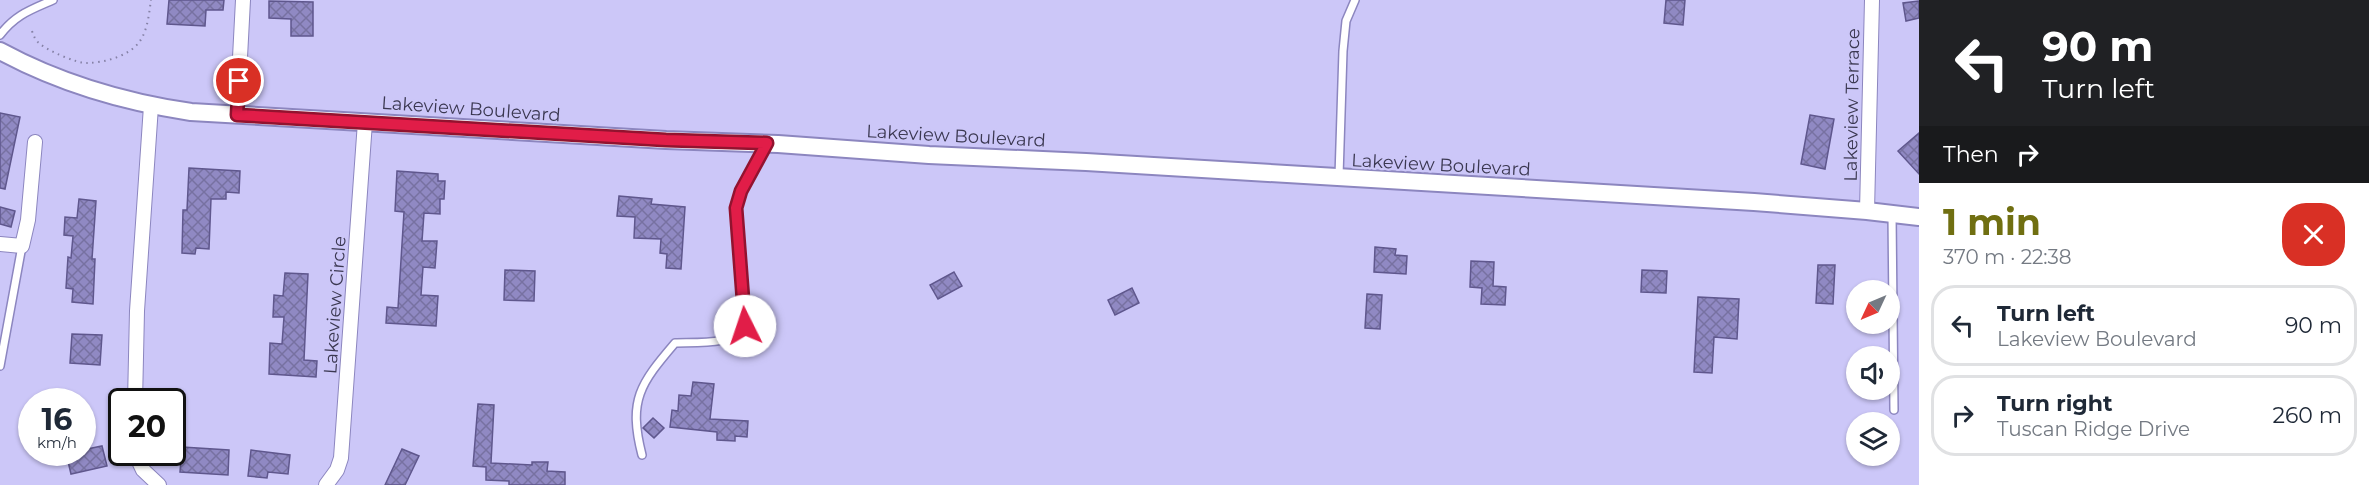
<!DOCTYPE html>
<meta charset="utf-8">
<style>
:root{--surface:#fff;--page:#f2f2f3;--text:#1f2937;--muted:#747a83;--line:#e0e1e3;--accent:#706f11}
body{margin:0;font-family:Montserrat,sans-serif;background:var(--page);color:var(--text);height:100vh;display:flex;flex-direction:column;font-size:22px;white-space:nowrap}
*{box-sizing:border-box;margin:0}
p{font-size:20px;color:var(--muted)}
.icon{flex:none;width:33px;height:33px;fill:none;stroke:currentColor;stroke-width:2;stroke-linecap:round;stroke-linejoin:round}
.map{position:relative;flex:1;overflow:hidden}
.side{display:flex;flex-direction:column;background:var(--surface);width:450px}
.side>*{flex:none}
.top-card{background:#202124;color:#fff;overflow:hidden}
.needle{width:39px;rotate:226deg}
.fabs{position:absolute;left:1846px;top:280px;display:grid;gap:12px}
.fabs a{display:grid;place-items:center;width:54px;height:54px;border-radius:50%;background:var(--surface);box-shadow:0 2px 4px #0004;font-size:30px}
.speed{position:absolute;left:18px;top:388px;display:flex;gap:12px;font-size:30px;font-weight:700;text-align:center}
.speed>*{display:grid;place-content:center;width:78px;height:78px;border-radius:50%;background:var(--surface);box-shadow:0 2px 4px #0004;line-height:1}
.speed small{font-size:15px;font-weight:400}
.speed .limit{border:3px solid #111;border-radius:9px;background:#fff;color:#111}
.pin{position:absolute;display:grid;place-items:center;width:51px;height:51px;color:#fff;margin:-26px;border:3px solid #fff;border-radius:50%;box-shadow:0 2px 6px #0007}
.me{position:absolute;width:66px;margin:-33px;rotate:356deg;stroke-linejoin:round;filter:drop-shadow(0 0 4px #0008)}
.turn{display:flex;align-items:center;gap:21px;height:126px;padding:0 24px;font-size:27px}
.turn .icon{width:78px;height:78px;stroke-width:2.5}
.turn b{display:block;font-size:42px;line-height:51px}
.then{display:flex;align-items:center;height:57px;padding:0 24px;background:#0003;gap:12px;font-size:22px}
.round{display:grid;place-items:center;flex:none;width:63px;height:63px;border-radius:24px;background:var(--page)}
.head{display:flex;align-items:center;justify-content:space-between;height:102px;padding:0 24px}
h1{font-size:36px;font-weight:700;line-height:45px;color:var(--accent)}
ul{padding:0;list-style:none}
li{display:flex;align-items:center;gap:18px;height:81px;margin:0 12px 9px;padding:0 12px;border:3px solid var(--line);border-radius:24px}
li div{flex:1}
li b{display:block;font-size:22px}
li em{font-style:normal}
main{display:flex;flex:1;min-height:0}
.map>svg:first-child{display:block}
.building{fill:url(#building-cross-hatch);stroke:#5f578d;stroke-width:1.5}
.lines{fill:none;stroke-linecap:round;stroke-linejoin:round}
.service-casing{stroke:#8c86bf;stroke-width:10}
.minor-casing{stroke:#8c86bf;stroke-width:16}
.tertiary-casing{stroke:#8c86bf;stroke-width:20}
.path{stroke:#8581a6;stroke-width:2;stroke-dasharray:1.5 4.5;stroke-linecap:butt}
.service{stroke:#fff;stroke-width:7}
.minor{stroke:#fff;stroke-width:14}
.tertiary{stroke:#fff;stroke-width:16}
.route-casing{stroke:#92132f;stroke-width:15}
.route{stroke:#e11d48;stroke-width:10}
.labels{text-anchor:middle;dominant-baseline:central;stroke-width:4.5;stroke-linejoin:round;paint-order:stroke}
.street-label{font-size:18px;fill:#3b3851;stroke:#ccc7f8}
</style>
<main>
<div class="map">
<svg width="1919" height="485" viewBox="0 0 1919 485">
<defs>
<pattern id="building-cross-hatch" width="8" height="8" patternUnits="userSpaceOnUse" patternTransform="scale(1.5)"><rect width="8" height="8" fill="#9089c3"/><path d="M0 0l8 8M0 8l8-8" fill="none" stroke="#7771a1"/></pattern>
</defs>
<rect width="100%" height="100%" fill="#ccc7f8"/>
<g class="building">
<polygon points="169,0 224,0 223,10 206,10 205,26 167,24"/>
<polygon points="1666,0 1685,0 1683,25 1664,23"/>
<polygon points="269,1 313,2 313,36 291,36 291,19 269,18"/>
<polygon points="1919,1 1919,18 1906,21 1903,3"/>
<polygon points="0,113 20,117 5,189 0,188"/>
<polygon points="1810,115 1834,119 1825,169 1801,164"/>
<polygon points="1919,133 1919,174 1898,151"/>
<polygon points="189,168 240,171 239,193 226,192 226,199 211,199 209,249 196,248 195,254 182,253 183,210 187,210"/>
<polygon points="397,171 438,174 438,181 445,181 444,199 440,199 440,214 424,213 422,241 437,241 435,268 423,267 421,295 438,296 436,326 386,323 387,307 398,308 404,212 395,211"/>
<polygon points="619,196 652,199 651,204 685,207 681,269 666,268 667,254 660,253 661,239 634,238 635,217 617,216"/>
<polygon points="79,199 96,201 92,259 95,259 93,304 72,302 73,289 66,288 68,257 71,258 73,236 64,235 65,217 77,218"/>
<polygon points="0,207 15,211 11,227 0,224"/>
<polygon points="1375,247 1396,249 1395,255 1407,256 1406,274 1374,272"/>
<polygon points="1471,261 1494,262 1493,286 1506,287 1505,305 1481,304 1482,288 1470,287"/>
<polygon points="1818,265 1835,265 1833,304 1816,303"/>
<polygon points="505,270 535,271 534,301 504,300"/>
<polygon points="1642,270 1667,271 1666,293 1641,292"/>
<polygon points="954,272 962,286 938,299 930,285"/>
<polygon points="285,273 308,274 304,360 317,361 316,377 269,374 270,343 282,344 284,317 273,317 274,295 283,296"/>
<polygon points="1132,288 1139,303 1115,315 1108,300"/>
<polygon points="1367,294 1382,295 1380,329 1365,328"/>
<polygon points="1698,297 1739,299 1737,339 1714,337 1712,373 1694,372"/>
<polygon points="72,334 102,335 100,365 70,363"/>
<polygon points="693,382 714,384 710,419 748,421 747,437 735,436 735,441 717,440 717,432 670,427 672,410 678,411 679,395 691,396"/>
<polygon points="478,404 494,405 491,463 532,465 532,462 548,462 547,471 565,472 565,485 509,485 509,481 486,480 486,467 473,466"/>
<polygon points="653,418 664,428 654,438 643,428"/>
<polygon points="102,446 107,466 71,474 66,453 82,453 82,450"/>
<polygon points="182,447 229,450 228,475 180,472"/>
<polygon points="402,449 419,456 405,485 385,485"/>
<polygon points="251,450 290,455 288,474 268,472 267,478 248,476"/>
</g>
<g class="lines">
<defs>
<g id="service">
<path d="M0 35C15 15 30 10 53 0"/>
<polyline points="1339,176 1343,51 1346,21 1355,0"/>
<polyline points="1892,214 1894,410"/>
<polyline points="0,366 22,246"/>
<path d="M642 455C628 400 640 384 675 343 693 342 738 346 745 325L736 208 741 191 766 144"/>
</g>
<g id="minor">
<polyline points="237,115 243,0"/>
<polyline points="1867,211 1872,0"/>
<polyline points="0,244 22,246 28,220 35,142"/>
<polyline points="135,402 137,311 151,106"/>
<polyline points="135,453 143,470 159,485"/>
<polyline points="326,485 337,470 341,458 365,122"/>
</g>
<path id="tertiary" d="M0 51C61 84 123 102 191 112L666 140 778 144 929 155 1086 162 1754 202 1867 211 1919 217"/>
</defs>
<use href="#service" class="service-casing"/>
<use href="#minor" class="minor-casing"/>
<use href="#tertiary" class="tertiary-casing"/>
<path class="path" d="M32 31C34 36 35 40 39 43 46 50 76 63 86 63 104 63 130 56 140 41 148 29 149 13 151 0"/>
<use href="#service" class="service"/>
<use href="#minor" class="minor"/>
<use href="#tertiary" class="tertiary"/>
</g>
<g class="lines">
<defs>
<polyline id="route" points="239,81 237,115 666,140 767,143 741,191 736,208 745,326"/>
</defs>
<use href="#route" class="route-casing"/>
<use href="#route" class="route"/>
</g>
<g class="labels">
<g class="street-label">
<text transform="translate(1852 105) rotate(-89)">Lakeview Terrace</text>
<text transform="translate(471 109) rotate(4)">Lakeview Boulevard</text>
<text transform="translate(956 136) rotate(3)">Lakeview Boulevard</text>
<text transform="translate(1441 165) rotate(3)">Lakeview Boulevard</text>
<text transform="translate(335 305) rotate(-86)">Lakeview Circle</text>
</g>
</g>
</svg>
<div class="fabs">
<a><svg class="needle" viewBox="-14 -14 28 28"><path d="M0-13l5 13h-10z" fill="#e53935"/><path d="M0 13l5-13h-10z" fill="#747a83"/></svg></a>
<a><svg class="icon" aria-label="sound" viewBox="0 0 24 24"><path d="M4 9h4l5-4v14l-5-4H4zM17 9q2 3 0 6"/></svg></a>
<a><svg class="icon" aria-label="layers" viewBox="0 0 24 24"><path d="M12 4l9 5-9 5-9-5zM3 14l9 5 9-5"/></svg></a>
</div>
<div class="speed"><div>16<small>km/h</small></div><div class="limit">20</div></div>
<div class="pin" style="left:239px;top:81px;background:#d93025"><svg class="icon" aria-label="arrive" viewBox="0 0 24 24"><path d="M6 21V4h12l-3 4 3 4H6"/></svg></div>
<svg class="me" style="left:745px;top:326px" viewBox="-20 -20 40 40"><circle r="19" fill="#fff"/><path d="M0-13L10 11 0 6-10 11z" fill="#e11d48"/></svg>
</div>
<section class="side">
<div class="top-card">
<div class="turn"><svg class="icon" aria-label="left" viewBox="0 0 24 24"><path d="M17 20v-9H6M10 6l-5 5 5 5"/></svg><div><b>90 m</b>Turn left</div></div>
<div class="then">Then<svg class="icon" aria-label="right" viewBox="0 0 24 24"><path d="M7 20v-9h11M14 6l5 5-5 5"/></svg></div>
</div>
<div class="head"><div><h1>1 min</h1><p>370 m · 22:38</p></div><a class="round" style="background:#d93025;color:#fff"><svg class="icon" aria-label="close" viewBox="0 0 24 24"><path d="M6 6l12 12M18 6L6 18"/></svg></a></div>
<ul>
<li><svg class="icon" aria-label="left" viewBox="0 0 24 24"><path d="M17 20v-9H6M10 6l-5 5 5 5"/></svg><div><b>Turn left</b><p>Lakeview Boulevard</p></div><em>90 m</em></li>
<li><svg class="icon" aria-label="right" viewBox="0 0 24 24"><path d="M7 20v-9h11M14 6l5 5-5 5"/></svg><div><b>Turn right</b><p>Tuscan Ridge Drive</p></div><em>260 m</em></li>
</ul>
</section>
</main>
